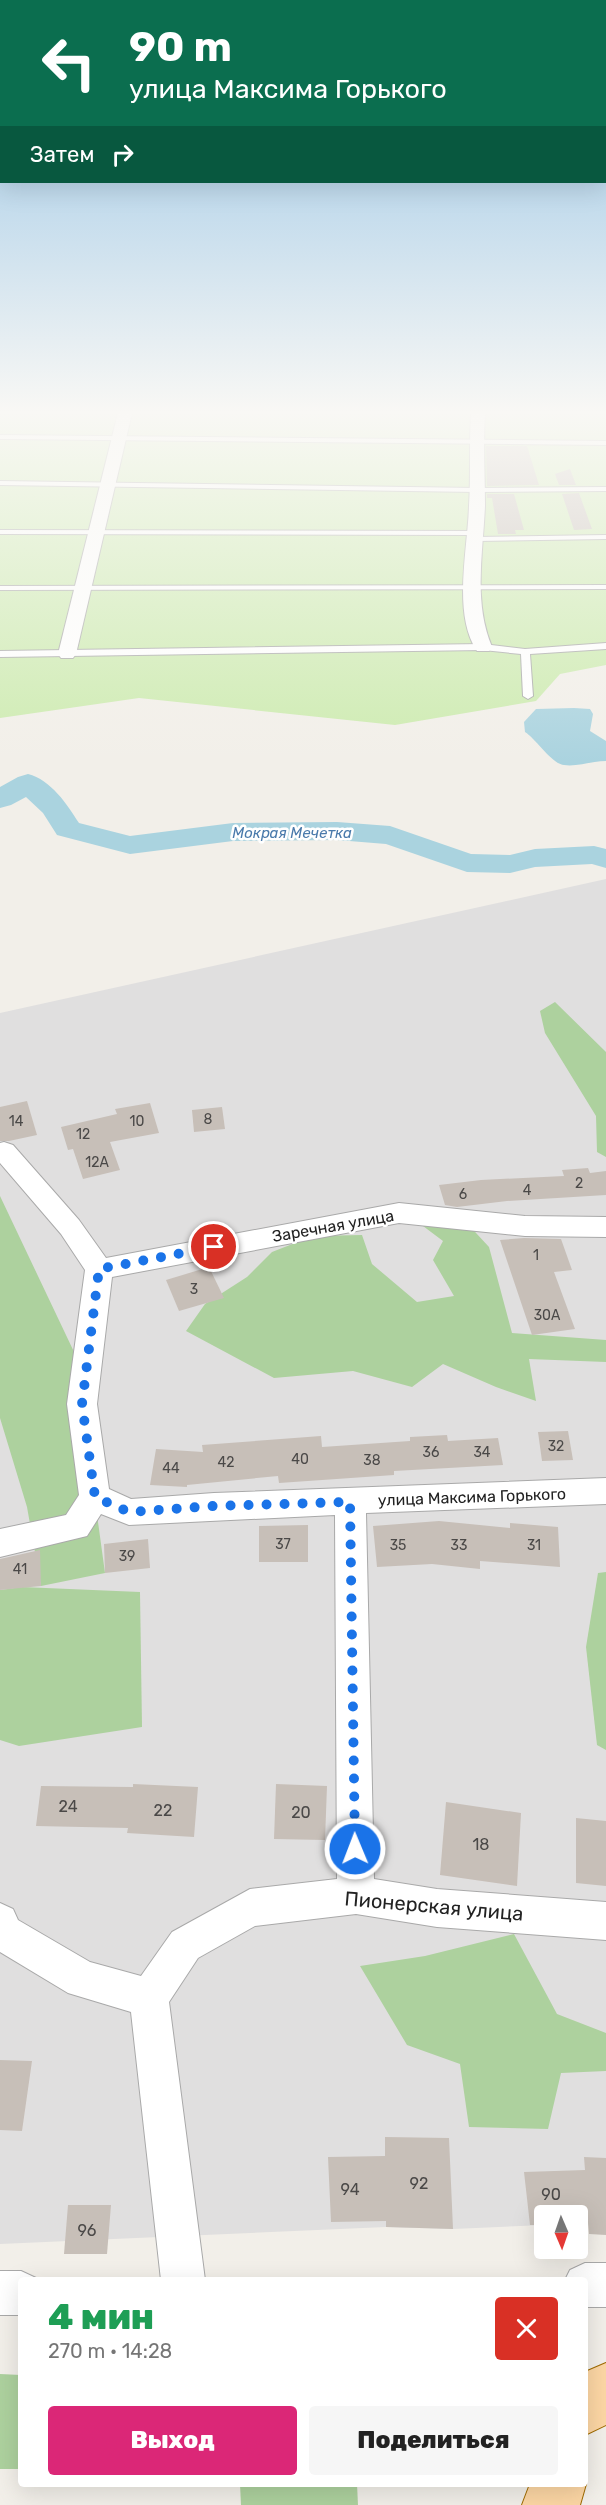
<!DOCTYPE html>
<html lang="ru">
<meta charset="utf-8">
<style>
:root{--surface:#fff;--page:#f6f6f6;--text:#222;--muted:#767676;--accent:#db2777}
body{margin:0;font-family:Rubik,sans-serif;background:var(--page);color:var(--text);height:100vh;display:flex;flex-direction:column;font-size:22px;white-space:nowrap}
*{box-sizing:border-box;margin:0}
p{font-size:20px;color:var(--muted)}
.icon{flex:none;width:33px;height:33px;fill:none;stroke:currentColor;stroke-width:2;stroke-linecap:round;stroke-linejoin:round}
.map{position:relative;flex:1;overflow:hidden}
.panel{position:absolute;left:18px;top:2277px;width:570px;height:210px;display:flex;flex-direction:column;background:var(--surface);border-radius:6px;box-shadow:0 6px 24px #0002}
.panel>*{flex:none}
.banner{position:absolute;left:0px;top:0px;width:606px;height:183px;box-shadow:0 6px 24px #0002;background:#0b6e4f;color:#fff;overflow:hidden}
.needle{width:39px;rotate:178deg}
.controls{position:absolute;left:534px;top:2205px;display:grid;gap:12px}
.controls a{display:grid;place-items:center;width:54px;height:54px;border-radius:6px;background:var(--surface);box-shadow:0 6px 24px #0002;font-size:30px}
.pin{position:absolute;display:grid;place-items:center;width:51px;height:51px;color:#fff;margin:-26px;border:3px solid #fff;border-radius:50%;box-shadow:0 2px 6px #0007}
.me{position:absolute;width:66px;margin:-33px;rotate:359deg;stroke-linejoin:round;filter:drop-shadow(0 0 4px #0008)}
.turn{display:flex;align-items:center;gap:21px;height:126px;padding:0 30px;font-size:27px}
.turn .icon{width:78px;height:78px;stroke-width:2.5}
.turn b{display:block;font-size:42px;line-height:51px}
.then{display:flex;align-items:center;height:57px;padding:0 30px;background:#0003;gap:12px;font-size:22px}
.round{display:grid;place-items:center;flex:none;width:63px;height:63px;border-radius:6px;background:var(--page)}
.head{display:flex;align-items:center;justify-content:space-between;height:102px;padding:0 30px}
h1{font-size:36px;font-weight:800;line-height:45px;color:#1e9e55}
.action{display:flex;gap:12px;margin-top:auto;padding:12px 30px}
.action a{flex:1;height:69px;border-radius:6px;background:var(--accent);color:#fff;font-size:24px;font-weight:800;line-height:69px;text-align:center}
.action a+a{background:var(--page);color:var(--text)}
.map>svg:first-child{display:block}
.residential{fill:#e0dfdf}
.grass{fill:#cdebb0}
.forest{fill:#add19e}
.water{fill:#aad3df}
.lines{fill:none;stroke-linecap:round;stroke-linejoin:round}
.river{fill:#aad3df;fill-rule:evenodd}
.building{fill:#c7bfb8}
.lane-casing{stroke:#a9a9a9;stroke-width:2}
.street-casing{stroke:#a9a9a9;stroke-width:2}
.primary-casing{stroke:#a06b00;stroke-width:2}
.lane{fill:#fff;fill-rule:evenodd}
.street{fill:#fff;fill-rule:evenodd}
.primary{fill:#fcd6a4;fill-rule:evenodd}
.route{stroke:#1a73e8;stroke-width:10;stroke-dasharray:0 18}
.labels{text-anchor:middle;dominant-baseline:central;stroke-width:5;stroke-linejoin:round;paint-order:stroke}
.number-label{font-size:14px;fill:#4b4948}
.far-water-label{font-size:15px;font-style:italic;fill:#4a7aab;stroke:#fff}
.street-label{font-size:16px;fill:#222;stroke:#fff}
.near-number-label{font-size:16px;fill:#4b4948}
.near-street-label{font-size:20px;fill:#222;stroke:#fff}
</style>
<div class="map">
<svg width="606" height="2505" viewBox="0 0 606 2505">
<rect width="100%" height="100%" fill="#f2efe9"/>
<polygon class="residential" points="606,879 606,2222 578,2224 578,2216 544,2216 544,2225 453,2229 386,2227 0,2244 0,1013"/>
<polygon class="grass" points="0,413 606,413 606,665 560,674 536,701 395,725 139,698 0,718"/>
<g class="forest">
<polygon points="555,1002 606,1052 606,1157 597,1152 596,1116 545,1033 540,1011"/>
<polygon points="0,1196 75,1354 105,1573 41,1586 27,1507 0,1418"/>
<polygon points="464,1220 489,1247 512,1333 606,1340 606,1362 529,1359 536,1401 496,1387 443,1364 412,1387 353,1371 274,1378 186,1331 205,1304 247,1277 272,1252 313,1236 362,1235 372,1264 417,1302 454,1296 433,1260 443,1241 423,1226"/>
<polygon points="606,1572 606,1750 597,1745 586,1647 598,1573"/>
<polygon points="22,1587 140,1592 142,1727 19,1746 0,1740 0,1590"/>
<polygon points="514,1934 557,2014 606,2033 606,2071 561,2073 548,2129 469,2127 460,2064 407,2045 360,1966 425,1956"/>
<polygon points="0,2374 21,2375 21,2469 0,2469"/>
<polygon points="240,2484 357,2484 358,2505 241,2505"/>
</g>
<path class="water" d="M574 708 590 709 593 714 590 731 606 741V761C592 761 577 767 564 765 552 764 536 739 525 732L524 722 536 709Z"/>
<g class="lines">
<path class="river" d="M28 774C51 780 67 804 79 823L130 836 233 823 337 822 390 826 471 854 510 855 535 849 594 846 606 849V868L592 864 535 867 510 873 467 872 386 844 337 840 233 841 130 854 57 835 43 813 26 797 11 805 0 808V787L18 777Z"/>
</g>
<g class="building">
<polygon points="486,446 527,446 539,485 487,486"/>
<polygon points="570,469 576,485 559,485 555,474"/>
<polygon points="579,493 592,529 574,530 562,494"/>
<polygon points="487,494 514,494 524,530 515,530 516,534 498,534 492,498 487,498"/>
<polygon points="27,1101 37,1135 9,1141 0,1141 0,1107"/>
<polygon points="150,1103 159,1133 110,1142 120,1170 83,1179 73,1149 68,1150 61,1127 117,1114 115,1109"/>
<polygon points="222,1107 225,1129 194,1132 192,1110"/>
<polygon points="588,1168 590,1173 606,1171 606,1195 507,1201 457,1207 445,1205 439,1185 481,1180 564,1176 562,1170"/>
<polygon points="524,1238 561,1239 572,1270 554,1272 575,1329 532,1335 500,1240"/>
<polygon points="209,1267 224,1298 179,1311 166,1280"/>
<polygon points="568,1431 573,1460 542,1461 538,1432"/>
<polygon points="447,1435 448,1441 498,1438 503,1465 394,1471 394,1475 279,1483 278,1476 187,1485 187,1487 150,1485 156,1449 203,1452 202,1445 321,1436 322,1447 410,1441 410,1437"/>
<polygon points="439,1521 510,1528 510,1523 558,1527 560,1567 480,1561 480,1569 432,1564 377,1567 373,1526"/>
<polygon points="308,1525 308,1562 259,1562 259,1526"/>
<polygon points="148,1539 150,1568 105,1573 104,1544"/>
<polygon points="40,1550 41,1586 0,1590 0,1559"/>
<polygon points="133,1784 198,1787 194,1837 127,1833 128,1828 36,1826 41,1786 133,1787"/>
<polygon points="276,1784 327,1786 325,1840 274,1839"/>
<polygon points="446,1802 521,1813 517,1886 440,1875"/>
<polygon points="576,1818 606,1821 606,1886 576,1883"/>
<polygon points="0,2060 32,2061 22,2131 0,2130"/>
<polygon points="385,2137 449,2138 453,2229 386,2227 386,2221 331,2222 328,2157 385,2156"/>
<polygon points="584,2157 606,2158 606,2235 589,2234 588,2223 578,2224 578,2216 544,2216 544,2225 530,2225 524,2172 585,2170"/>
<polygon points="68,2205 111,2205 107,2254 64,2254"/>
</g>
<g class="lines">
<defs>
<g id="lane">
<polygon points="0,435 606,441 606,445 0,439"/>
<polygon points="0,481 477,488 606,487 606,491 477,492 0,485"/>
<polygon points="0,530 477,531 481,533 477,535 0,534"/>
<polygon points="606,535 606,539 476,541 472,539 476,537"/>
<polygon points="606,585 606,589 0,590 0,586"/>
<polygon points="606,643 606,649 530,654 533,696 528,699 523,696 521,654 483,650 0,657 0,651 483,644 525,649"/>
</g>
<g id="street">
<polygon points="118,413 132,413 76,654 73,658 61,658 58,654"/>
<path d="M471 413H485C483 444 485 475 485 506 483 553 473 602 492 647L489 651H477C452 614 468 548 469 506 471 475 469 444 471 413Z"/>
<polygon points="4,1142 13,1145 79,1220 106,1258 399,1203 525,1216 606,1217 606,1237 525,1236 399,1223 112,1277 97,1404 109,1489 131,1499 214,1493 606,1478 606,1504 366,1513 374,1879 437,1889 606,1902 606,1940 437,1927 356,1914 255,1926 198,1958 169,2002 205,2280 161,2280 131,2012 68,1993 0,1952 0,1903 13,1909 18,1920 90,1962 141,1976 172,1932 250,1889 337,1879 335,1515 129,1525 101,1514 87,1536 0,1557 0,1529 66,1515 79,1495 67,1404 85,1270 61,1234 0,1163 0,1143"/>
<polygon points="585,2263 606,2263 606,2307 585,2307 585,2280 565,2280 570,2270"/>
<polygon points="0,2271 21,2271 36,2278 37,2280 21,2280 21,2315 0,2315"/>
</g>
<g id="primary">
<polygon points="606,2363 606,2425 585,2435 585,2372"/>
<polygon points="585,2481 586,2484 580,2505 522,2505 530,2484 585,2484"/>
</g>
</defs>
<use href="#lane" class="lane-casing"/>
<use href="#street" class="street-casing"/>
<use href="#primary" class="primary-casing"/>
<use href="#lane" class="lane"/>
<use href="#street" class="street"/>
<use href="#primary" class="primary"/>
</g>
<linearGradient id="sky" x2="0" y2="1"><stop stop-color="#8fc0e4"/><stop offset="0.54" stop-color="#f9f8f5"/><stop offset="1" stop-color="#f9f8f5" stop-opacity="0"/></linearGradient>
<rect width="606" height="764" fill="url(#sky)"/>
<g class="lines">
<polyline class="route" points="214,1247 99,1269 82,1404 95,1497 129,1512 214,1506 350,1502 355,1849"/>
</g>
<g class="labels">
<g class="number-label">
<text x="208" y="1119">8</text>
<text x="16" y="1121">14</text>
<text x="137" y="1121">10</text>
<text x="83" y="1134">12</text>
<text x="97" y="1162">12А</text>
<text x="579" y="1183">2</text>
<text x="527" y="1190">4</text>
<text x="463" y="1194">6</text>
<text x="536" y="1255">1</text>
<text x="194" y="1289">3</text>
<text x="547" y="1315">30А</text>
<text x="556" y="1446">32</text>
<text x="431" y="1452">36</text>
<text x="482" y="1452">34</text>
<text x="300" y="1459">40</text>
<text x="372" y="1460">38</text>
<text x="226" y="1462">42</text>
<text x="171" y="1468">44</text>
<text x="283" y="1544">37</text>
<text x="398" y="1545">35</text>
<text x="459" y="1545">33</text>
<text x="534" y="1545">31</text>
<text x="127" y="1556">39</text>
<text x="20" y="1569">41</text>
</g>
<g class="far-water-label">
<text x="292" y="833">Мокрая Мечетка</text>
</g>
<g class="street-label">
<text transform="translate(333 1226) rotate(-10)">Заречная улица</text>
<text transform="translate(472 1497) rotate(-2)">улица Максима Горького</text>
</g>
<g class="near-number-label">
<text x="68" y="1806">24</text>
<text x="163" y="1810">22</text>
<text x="301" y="1812">20</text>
<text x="481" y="1844">18</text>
<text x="419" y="2183">92</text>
<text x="350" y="2189">94</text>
<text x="551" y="2194">90</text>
<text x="87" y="2230">96</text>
</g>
<g class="near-street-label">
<text transform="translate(434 1906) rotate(5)">Пионерская улица</text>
</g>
</g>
</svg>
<div class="controls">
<a><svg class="needle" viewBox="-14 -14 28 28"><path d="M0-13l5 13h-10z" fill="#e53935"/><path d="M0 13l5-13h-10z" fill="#767676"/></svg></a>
</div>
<div class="pin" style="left:214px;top:1247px;background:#d93025"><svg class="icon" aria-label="arrive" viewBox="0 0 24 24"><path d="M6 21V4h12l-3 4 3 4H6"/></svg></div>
<svg class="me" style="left:355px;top:1849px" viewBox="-20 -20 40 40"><circle r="17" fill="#1a73e8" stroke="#fff" stroke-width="3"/><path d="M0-11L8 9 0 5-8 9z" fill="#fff"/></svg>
<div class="banner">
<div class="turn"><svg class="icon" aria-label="left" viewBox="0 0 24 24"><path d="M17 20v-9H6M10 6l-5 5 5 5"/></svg><div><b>90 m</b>улица Максима Горького</div></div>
<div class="then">Затем<svg class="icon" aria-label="right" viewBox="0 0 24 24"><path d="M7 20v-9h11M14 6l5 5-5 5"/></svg></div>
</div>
<section class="panel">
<div class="head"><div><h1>4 мин</h1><p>270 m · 14:28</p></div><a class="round" style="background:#d93025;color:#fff"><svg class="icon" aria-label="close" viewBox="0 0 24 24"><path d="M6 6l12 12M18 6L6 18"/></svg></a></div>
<div class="action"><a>Выход</a><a>Поделиться</a></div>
</section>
</div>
